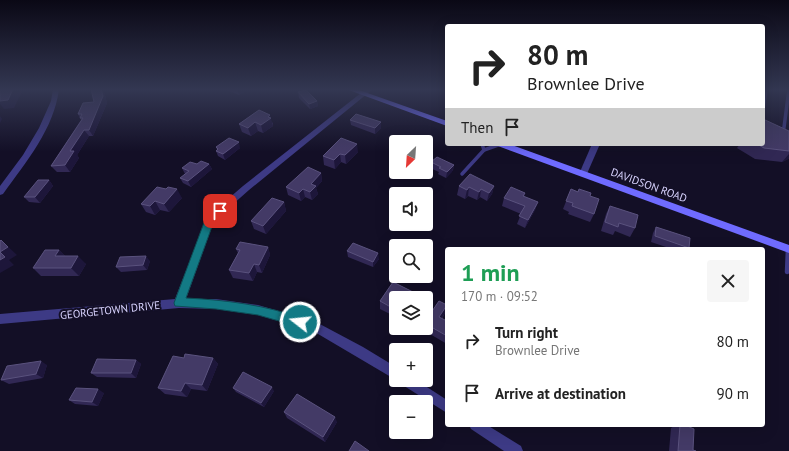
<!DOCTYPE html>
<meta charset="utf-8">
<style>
:root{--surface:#fff;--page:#f6f6f6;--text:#222;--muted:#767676}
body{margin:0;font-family:"PT Sans",sans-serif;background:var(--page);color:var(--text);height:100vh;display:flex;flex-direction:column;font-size:15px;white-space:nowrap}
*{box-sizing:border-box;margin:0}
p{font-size:13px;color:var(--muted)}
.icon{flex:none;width:22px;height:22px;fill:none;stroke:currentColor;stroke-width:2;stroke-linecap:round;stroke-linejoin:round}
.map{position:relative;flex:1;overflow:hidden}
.panel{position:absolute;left:445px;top:247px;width:320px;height:180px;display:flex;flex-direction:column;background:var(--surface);border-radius:4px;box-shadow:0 4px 16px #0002}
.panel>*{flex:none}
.top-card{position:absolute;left:445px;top:24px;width:320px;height:122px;border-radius:4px;box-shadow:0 4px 16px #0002;background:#fff;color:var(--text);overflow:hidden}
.needle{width:26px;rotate:205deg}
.tools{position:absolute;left:389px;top:135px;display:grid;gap:8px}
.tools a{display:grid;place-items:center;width:44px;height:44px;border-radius:4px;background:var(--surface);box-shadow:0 4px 16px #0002;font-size:20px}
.pin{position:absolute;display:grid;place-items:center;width:34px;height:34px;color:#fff;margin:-17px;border-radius:8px;box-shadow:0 2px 6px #0006}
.me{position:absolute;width:44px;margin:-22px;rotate:286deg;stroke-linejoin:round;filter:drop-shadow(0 0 3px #0008)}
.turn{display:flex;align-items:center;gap:14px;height:84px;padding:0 16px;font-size:18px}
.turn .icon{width:52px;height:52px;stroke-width:2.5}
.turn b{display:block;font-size:28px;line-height:34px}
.then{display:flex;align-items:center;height:38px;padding:0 16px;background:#0003;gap:8px;font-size:15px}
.round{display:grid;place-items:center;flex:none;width:42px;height:42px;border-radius:4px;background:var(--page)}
.head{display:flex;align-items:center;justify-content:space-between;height:68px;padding:0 16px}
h1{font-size:24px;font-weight:700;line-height:30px;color:#1e9e55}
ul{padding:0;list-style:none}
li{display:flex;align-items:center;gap:12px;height:52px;padding:0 16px}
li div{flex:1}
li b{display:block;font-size:15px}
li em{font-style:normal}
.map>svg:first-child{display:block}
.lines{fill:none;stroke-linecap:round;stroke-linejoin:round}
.lane-far1{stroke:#3d3a85;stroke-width:3.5}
.lane{stroke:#3d3a85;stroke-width:4.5}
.street{fill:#3d3a85;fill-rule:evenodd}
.secondary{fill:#6f6bff;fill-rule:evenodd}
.wall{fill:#312854}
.shaded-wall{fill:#1d163a}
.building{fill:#433a66;stroke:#5a527e}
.route{fill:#137a85;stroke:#0c4f56}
.labels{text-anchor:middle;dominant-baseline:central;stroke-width:4;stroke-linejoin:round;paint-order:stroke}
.street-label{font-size:11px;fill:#d9d4ff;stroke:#130f26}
</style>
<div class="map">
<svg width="789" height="451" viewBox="0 0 789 451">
<rect width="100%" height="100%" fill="#130f26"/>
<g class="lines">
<g class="lane-far1">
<polyline points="763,109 766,89"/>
<polyline points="783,135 789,89"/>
<polyline points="482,144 484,150"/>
<polyline points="462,174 484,150 501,144"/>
</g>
<polyline class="lane" points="787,272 788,249"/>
<g class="street">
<path d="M53 89H59C54 129 26 162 3 194L0 195V186L23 155 39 128 51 101Z"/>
<polygon points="366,89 373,89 249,190 214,221 186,299 216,299 258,305 316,322 363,347 396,367 396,380 313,331 258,315 216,309 179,308 0,324 0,314 175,299 207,217 243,186"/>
<polygon points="592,144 600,144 586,176 580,176 579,174"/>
<polygon points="399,380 416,380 447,400 447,413 401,384"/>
<polygon points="469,425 487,425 521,446 523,451 504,451 471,429"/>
</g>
<g class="secondary">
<polygon points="346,89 356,89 447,121 447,126"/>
<polygon points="497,144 509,144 789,245 789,253 498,146"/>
</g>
</g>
<g class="wall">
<polygon points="224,89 248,89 239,95"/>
<polygon points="104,91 107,103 93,136 89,136 77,155 79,158 70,172 57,172 51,166 81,120 78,114 94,102"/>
<polygon points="298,92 317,101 318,106 310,109 299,98"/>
<polygon points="259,110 273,123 273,126 263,133 258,131 251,136 242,132 239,124"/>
<polygon points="350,120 381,122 381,128 375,134 351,125"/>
<polygon points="789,131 789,158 788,159 782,162 755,159 737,148 740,144 763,144"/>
<polygon points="341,138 358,152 346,164 341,162 335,169 324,165 323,156"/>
<polygon points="216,147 240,148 225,160 218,156 216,151 217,150"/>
<polygon points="431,162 454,165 453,170 446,178 438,174 439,172 430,168"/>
<polygon points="197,164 209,164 212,169 191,187 183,183 180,178 185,174 182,168"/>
<polygon points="321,173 322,181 316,188 318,194 312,200 305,197 301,201 288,195 286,187"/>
<polygon points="49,180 53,186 40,203 29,202 24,197"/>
<polygon points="459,186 494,186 492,194 487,201 480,197 477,200 468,196 465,199 457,195"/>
<polygon points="166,189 182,198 169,212 160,210 155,215 146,212 141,204"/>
<polygon points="571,189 590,196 594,214 590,222 568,214 569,212 563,209"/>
<polygon points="525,193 524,197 538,202 535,210 525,228 517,224 521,214 502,206 504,198"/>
<polygon points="284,202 286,211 266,234 254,229 251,221"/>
<polygon points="610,206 635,228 630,237 615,231 613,235 601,231 606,214"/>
<polygon points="656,227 689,248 689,249 672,249 651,242 653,233"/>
<polygon points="268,247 270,255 262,273 257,272 253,281 233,278 229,270 238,253 236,249"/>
<polygon points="59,250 65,256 86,264 79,276 41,276 33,268"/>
<polygon points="347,251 379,259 373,267 348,257"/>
<polygon points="150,261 147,270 121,272 116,267"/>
<polygon points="393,282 417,294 417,298 396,298 396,317 380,309 380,301"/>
<polygon points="447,305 445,313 442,319 447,321 447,344 423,330 424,328 426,328 426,320"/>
<polygon points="184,358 213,358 218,364 207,391 191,389 187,397 165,394 158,388"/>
<polygon points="136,360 141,364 136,378 97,377 91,373"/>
<polygon points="47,365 43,378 9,384 1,380"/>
<polygon points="233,388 274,391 264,407 236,392"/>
<polygon points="104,393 98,406 75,404 69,400"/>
<polygon points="284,412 337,422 325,442 287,418"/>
<polygon points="676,425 685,425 693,450 696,451 669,451 671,428"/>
</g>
<g class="shaded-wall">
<polygon points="13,89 19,89 22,92 14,108 4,109 0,104 0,96"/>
<polygon points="101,89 102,89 104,91 107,103 93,136 89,130"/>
<polygon points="237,89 248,89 239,95"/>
<polygon points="317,101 318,106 310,109 309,104"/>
<polygon points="270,115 273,126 263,133 261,125 268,117"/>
<polygon points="0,116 2,119 0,123"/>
<polygon points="255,122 258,131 251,136 248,128"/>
<polygon points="381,122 381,128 375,134 375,128"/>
<polygon points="84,130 89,136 77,155 79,158 70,172 65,165 70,151"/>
<polygon points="239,142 240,148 225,160 223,154"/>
<polygon points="357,144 358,152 346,164 345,155"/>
<polygon points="340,154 341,162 335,169 334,160"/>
<polygon points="789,154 789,158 788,159 782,162"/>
<polygon points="209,164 212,169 191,187 188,181"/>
<polygon points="454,165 452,172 446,178 447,172"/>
<polygon points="321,173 322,181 316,188 318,194 312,200 310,192 311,184"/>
<polygon points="49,180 53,186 40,203 35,197"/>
<polygon points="494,186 492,194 487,201 489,193"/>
<polygon points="469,187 468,196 465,199 467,190"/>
<polygon points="177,189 182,198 169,212 164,204"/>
<polygon points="303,189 305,197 301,201 299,193"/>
<polygon points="481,189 480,197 477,200 479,192"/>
<polygon points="155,201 160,210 155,215 150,206"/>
<polygon points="284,202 286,211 266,234 263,226"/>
<polygon points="538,202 535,210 525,228 528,220"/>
<polygon points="1,240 17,255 9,260 14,265 0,273 0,252"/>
<polygon points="268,247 270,255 262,273 259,265"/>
<polygon points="59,250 67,258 55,256"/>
<polygon points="378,253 379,259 373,267 373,262"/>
<polygon points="78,256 86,264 79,276 71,268"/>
<polygon points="146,256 150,261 147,270 143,265"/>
<polygon points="254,264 257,272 253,281 249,273"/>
<polygon points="447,305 445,313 438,324 439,317"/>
<polygon points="213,358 218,364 207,391 202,385"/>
<polygon points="136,360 141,364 136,378 131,373"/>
<polygon points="41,361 47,365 43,378 36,374"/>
<polygon points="185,383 191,389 187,397 181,391"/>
<polygon points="272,387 274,391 264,407 261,403"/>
<polygon points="98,389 104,393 98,406 92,402"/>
<polygon points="335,417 337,422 325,442 323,437"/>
</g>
<g class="building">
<polygon points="0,89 13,89 8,100 0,101"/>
<polygon points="91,89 101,89 103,96 89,130 84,130 70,151 74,151 65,165 51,166 83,118 80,118 82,114 78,114 83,103 94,102"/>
<polygon points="306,90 317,101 309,104 298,92"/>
<polygon points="259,110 270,115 268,117 271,118 261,125 255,122 248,128 239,124"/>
<polygon points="356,114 381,122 375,128 350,120"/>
<polygon points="763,119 789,131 789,151 764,148 757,144 763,144"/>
<polygon points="402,137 416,142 396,142"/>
<polygon points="229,138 239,142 223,154 216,151 218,149 216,147"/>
<polygon points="341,138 357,144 345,155 340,154 334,160 323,156"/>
<polygon points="437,157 454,165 447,172 439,168 441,167 431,162"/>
<polygon points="201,161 209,164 188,181 180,178 189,171 182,168 190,162 197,164"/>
<polygon points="308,167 321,173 311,184 316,186 310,192 303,189 299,193 286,187"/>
<polygon points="470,174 494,186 489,193 481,189 479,192 469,187 467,190 459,186"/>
<polygon points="38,180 49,180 35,197 24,197"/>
<polygon points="157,187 166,189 168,187 177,189 164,204 155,201 150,206 141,204"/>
<polygon points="511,187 525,193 523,196 538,202 528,220 519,216 525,206 504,198"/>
<polygon points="571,189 578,192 579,189 591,193 590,196 599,199 594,214 572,206 573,203 566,201"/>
<polygon points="272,198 284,202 263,226 251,221"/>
<polygon points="610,206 638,215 635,228 619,223 618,227 605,222"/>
<polygon points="656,227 690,238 689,248 655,236"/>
<polygon points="1,240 8,247 0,252 0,241"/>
<polygon points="240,242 268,247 259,265 254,264 249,273 229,270 240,250 236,249"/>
<polygon points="353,243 378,253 373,262 347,251"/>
<polygon points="45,250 59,250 55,256 78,256 71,268 33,268"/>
<polygon points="0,252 5,257 0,260"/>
<polygon points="146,256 143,265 116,267 120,257"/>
<polygon points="393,282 417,294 415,298 396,298 396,310 380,301"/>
<polygon points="439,301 447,305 439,317 447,321 447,336 426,324 426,320"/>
<polygon points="185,354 213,358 202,385 185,383 181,391 158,388 173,356 184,358"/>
<polygon points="97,359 136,360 131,373 91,373"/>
<polygon points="41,361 36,374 1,380 7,366"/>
<polygon points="243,372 272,387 261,403 233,388"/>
<polygon points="76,388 98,389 92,402 69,400"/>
<polygon points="297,394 335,417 323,437 284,412"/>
<polygon points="680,425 685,425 694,429 693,450 696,451 678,451"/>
<polygon points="355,441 369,451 349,451"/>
</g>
<linearGradient id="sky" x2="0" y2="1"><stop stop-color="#0a0815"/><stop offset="0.59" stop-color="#333752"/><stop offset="1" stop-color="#333752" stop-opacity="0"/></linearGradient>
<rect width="789" height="152" fill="url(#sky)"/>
<path class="route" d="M220 207 224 211 214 221 186 298C226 300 266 305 304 319L305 322 304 326 300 327 258 315 216 309 175 306 174 303 205 220 217 208Z"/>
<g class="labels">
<g class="street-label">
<text transform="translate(649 185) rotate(20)">DAVIDSON ROAD</text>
<text transform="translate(110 310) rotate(-6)">GEORGETOWN DRIVE</text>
</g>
</g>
</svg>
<div class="tools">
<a><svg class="needle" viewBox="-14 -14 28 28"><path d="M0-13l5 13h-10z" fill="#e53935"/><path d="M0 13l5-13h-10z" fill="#767676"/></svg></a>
<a><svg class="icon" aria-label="sound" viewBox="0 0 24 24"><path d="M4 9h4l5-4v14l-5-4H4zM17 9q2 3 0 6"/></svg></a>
<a><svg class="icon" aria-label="search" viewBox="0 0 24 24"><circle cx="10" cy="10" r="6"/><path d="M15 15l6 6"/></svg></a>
<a><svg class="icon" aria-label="layers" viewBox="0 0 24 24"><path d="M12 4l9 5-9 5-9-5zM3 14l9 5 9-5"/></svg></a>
<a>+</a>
<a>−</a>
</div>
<div class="pin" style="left:220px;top:211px;background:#d93025"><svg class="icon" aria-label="arrive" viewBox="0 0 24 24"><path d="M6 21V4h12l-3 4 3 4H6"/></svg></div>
<svg class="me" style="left:300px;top:322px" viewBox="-20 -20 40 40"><circle r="17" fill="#137a85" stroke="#fff" stroke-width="3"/><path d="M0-11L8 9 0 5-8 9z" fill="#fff"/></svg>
<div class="top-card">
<div class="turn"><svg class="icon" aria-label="right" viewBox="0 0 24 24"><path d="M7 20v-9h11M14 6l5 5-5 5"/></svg><div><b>80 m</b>Brownlee Drive</div></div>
<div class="then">Then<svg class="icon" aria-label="arrive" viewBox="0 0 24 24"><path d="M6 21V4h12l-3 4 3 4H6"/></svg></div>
</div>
<section class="panel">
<div class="head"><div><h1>1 min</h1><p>170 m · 09:52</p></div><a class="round"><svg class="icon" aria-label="close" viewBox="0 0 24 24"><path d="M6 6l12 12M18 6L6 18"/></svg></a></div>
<ul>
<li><svg class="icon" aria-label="right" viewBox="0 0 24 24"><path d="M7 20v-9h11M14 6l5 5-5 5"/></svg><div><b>Turn right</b><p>Brownlee Drive</p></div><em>80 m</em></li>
<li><svg class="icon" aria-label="arrive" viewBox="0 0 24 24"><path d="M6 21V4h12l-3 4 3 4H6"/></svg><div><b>Arrive at destination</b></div><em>90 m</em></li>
</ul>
</section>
</div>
